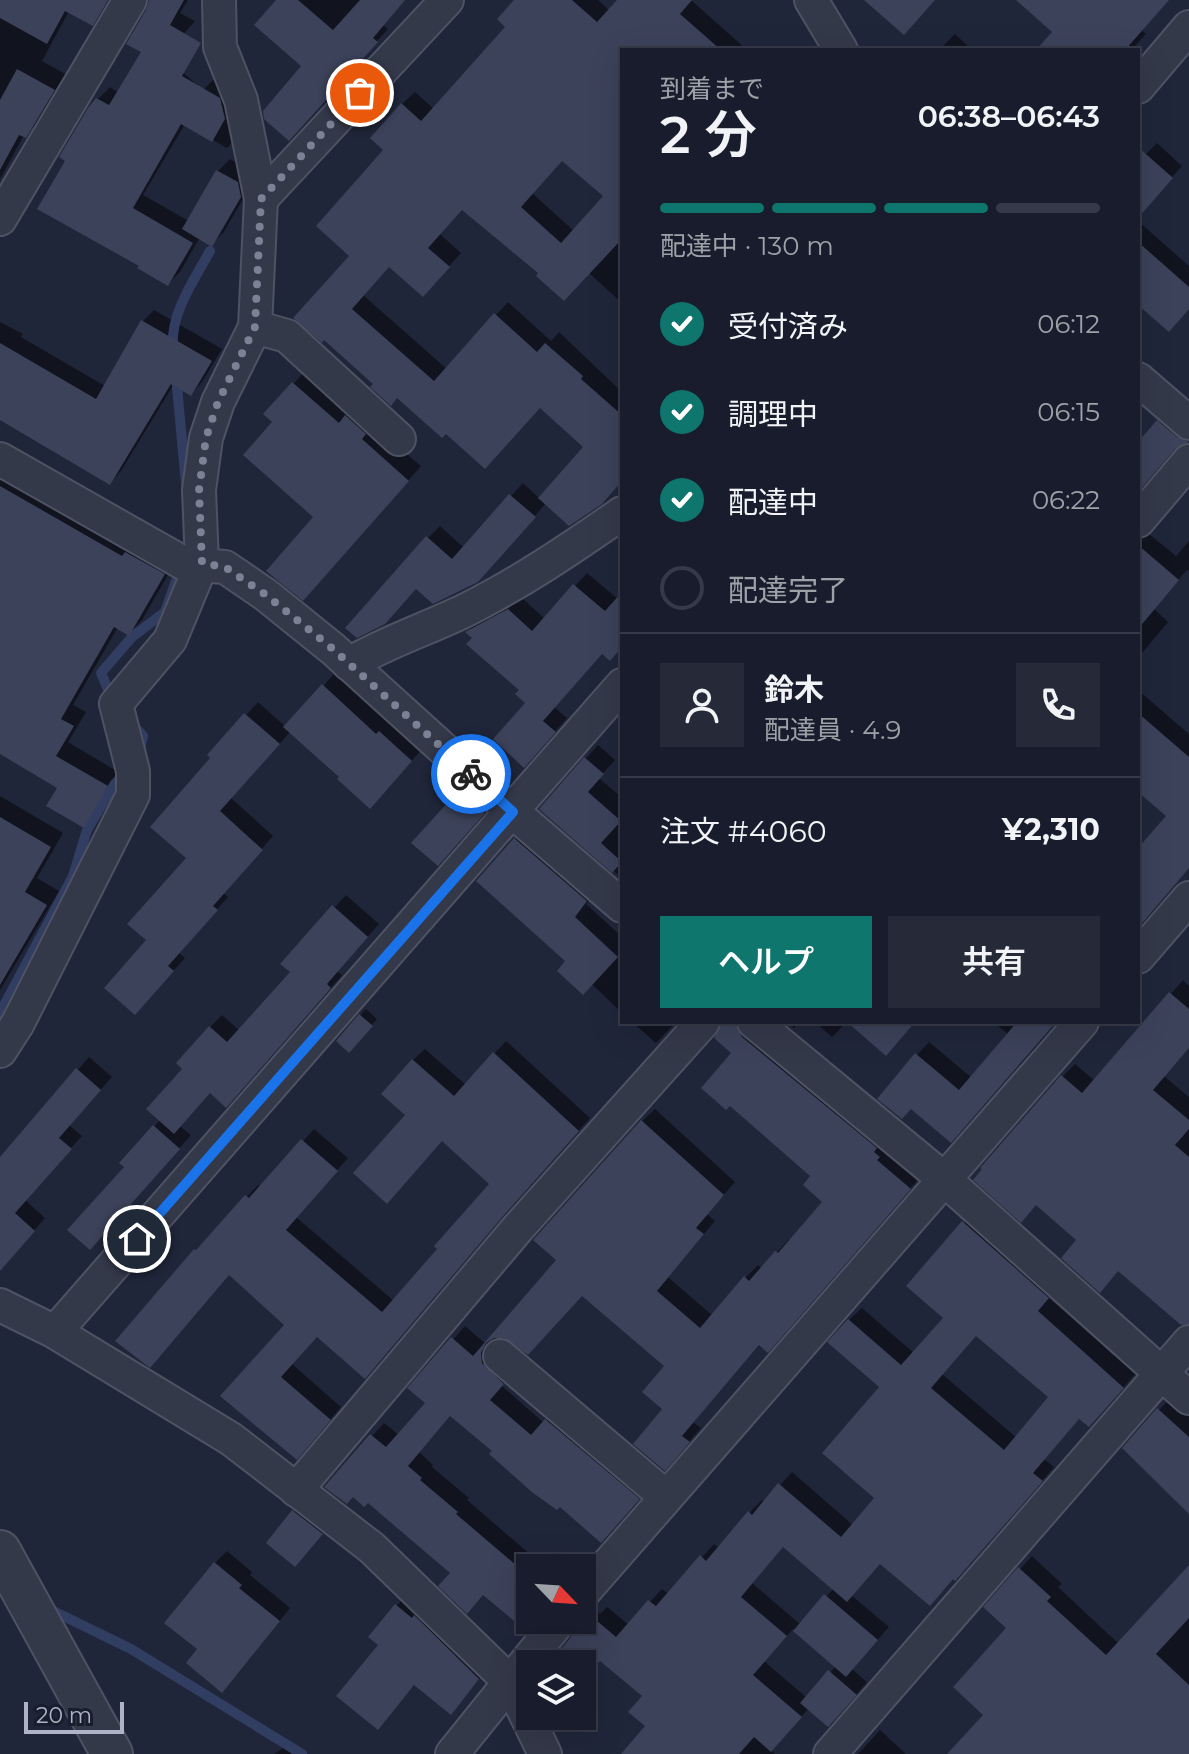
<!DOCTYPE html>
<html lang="ja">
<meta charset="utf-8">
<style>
:root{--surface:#181c2c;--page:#252938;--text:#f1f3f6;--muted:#9fa1a9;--line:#363a48;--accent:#0f766e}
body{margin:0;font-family:Montserrat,"Noto Sans JP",sans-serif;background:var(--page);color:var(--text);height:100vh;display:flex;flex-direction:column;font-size:30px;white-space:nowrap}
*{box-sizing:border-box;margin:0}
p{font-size:26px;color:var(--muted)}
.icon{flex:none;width:44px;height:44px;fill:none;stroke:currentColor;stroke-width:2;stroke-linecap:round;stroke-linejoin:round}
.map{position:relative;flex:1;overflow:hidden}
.sheet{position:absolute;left:620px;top:48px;width:520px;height:976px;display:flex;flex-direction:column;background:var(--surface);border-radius:0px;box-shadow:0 8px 32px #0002,0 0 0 2px var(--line)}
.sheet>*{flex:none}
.needle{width:52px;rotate:115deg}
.buttons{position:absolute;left:516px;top:1554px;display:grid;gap:16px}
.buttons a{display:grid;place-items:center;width:80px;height:80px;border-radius:0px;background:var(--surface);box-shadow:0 8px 32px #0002,0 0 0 2px var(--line);font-size:40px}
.scale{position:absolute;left:24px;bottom:20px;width:100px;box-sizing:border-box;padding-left:8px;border:4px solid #aeb3c6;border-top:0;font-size:22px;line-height:28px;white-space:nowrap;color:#aeb3c6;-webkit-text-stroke:6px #191e2e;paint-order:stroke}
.pin{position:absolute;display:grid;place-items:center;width:68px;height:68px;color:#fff;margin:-34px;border:4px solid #fff;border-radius:50%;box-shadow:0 2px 8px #0007}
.courier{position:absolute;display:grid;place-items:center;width:80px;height:80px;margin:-40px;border:6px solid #1a73e8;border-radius:50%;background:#fff;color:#222;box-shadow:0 2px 10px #0007}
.overview em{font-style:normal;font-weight:600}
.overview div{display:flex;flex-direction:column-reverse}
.overview{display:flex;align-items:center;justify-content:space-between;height:136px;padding:0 40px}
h1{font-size:52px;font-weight:600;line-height:60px}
.bar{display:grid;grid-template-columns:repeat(4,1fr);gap:12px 8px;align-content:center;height:96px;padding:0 40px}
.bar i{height:10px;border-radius:6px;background:var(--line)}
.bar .active{background:var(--accent)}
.bar p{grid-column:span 4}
.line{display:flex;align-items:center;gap:20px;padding:0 40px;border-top:2px solid var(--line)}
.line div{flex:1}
.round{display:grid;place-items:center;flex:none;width:84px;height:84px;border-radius:0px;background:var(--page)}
ol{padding:0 40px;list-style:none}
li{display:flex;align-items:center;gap:24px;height:88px}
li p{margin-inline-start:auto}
li .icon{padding:8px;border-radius:50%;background:var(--accent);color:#fff;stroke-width:4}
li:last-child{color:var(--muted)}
li i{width:44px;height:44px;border:4px solid var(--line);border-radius:50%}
.cta{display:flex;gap:16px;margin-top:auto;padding:16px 40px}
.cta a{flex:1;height:92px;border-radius:0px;background:var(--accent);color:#fff;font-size:32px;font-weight:600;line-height:92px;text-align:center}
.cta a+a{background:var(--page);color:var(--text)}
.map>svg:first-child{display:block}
.shadow{fill:#0007;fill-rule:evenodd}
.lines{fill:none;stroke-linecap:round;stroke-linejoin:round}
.stream{stroke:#323d62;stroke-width:10}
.building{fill:#3c425a;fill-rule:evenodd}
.minor-casing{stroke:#4e5364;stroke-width:36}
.tertiary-casing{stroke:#4e5364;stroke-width:44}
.minor{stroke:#34394a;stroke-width:32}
.tertiary{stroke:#34394a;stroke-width:40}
.done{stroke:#7c8295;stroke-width:8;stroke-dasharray:0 14.4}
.route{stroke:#1a73e8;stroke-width:10}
</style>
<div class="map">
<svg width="1189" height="1754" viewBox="0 0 1189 1754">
<rect width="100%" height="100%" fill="#20263a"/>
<g class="shadow">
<polygon points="9,0 75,0 42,61 67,75 39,122 24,135 0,179 0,17"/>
<polygon points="150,0 188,0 180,13 195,21 164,56 203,90 216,77 239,136 227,148 185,124 143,195 189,221 218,171 230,159 250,170 252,183 224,232 212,244 200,237 180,272 168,284 142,265 68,160 98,99 110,87 119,93 146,52"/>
<polygon points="281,0 404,0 383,25 388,29 301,126 304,65"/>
<path d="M516,0H598L610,11L620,0H691L747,50H622V303L589,273H541L462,208L440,234L461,253L435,282L389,265L363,295L447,369L508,302L551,341L559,332L622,392V480L546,503L490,568L434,602L428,538L440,526L464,548L523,483L540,499L586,447L540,406L446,431L376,383L325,337L402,104L415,92L434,109L508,26ZM563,159L606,196L574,231L532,193Z"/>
<polygon points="1019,0 1167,0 1141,30 1146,34 1131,50 1039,50 1055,32"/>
<polygon points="955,34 972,50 939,50"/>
<polygon points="1157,143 1182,166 1138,216 1138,162"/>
<polygon points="1138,221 1189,266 1189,308 1138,302"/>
<polygon points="154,310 222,349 202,382 191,394 174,384 121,471 110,483 0,403 0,322 23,334 21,337 105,386 143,321"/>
<polygon points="307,369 421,466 317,584 316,517 275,422 266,414"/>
<polygon points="1170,410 1189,427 1189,440 1176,446 1138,491 1138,445"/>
<polygon points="13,468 176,561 142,620 129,633 118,627 73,705 86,712 68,742 120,773 97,812 84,825 60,787 1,753 0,755 0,481"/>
<polygon points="1138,525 1176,556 1189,541 1189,571 1187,570 1153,608 1168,622 1138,658"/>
<polygon points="587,573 618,599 622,594 622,646 603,652 554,707 567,718 537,752 528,703 521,690 467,632 480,619 522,598 545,619"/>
<polygon points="335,673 390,723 392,721 423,748 382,794 342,776 291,731 231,798 273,836 223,893 228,897 179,953 185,958 146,1001 149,940 188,858 213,757 210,755 258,702 286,727"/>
<polygon points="1138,690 1189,734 1189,867 1138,926 1138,851 1168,815 1138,789"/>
<polygon points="598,745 615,760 599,778 622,798 622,878 541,809"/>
<polygon points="472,779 495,800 450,852 414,843"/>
<polygon points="0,796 63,833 37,878 59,891 0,990"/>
<polygon points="528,826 599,888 586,904 622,937 622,1013 568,961 515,839"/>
<polygon points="346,895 379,924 337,971 342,975 238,1093 211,1091 180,1126 191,1135 101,1235 126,1166 122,1162 161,1119 185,1069 210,1027 222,1015 240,1031 292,972 283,964"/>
<polygon points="1183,980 1189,986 1189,1047 1164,1076 1189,1097 1189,1310 1079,1239 1062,1077 1075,1064 1095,1081"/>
<polygon points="366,1009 377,1019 355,1045 338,1040"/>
<polygon points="632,1022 676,1022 656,1043"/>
<polygon points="723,1022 753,1022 922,1175 780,1337 760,1344 693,1422 701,1428 677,1455 665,1409 667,1366 582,1294 505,1336 495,1336 494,1350 515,1370 502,1386 544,1423 559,1408 651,1486 614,1528 495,1451 451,1414 419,1452 433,1465 432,1467 469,1498 467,1500 546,1568 530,1568 530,1620 535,1620 526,1629 484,1594 467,1611 452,1573 368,1500 327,1486 384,1423 399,1435 428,1402 410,1388 465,1326 486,1344 559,1259 642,1121 655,1109 735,1182 707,1214 715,1221 668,1277 713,1316 745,1278 758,1265 762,1269 789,1239 791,1241 825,1202 813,1176 734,1053"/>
<polygon points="787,1022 799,1022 794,1028"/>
<polygon points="815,1022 847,1022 832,1037"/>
<polygon points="993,1022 1055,1022 963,1128 917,1055 929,1042 972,1078 1009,1035"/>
<polygon points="506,1041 590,1118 515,1201 377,1365 318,1335 292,1364 341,1407 308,1445 223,1396 287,1325 230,1273 196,1250 258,1185 261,1187 314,1129 348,1158 296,1217 394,1301 492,1184 443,1139 408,1115 413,1060 425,1049 466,1085"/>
<polygon points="89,1057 112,1077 69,1125 82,1136 24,1199 45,1218 0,1269 0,1160"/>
<path d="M976,1210L1060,1285L1049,1298L1135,1374L1102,1412L1080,1417L1044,1459L1054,1467L968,1566L881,1562L851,1595L889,1627L852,1669L867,1682L840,1713L809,1708L772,1751L775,1754H624L648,1726L644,1696L601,1659L582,1672V1664H572L580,1620L592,1607L600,1614L607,1607L629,1625L662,1589L669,1594L714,1544L719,1548L749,1513L762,1500L764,1503L792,1472L853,1525L877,1498L882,1387L849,1320L862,1308L914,1353L945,1318L909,1286ZM977,1334L1051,1397L1017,1438L942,1374ZM784,1545L834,1588L801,1625L752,1583ZM793,1629L836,1666L807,1698L764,1661Z"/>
<polygon points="1171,1397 1189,1413 1189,1510 1124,1448"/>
<polygon points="306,1500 333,1521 307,1553 294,1512"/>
<polygon points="227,1551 252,1572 250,1575 290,1608 234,1678 200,1649 215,1563"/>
<polygon points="1032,1556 1062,1584 1058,1587 1119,1644 1189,1568 1189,1754 949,1754 986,1715 1009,1628 986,1607"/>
<polygon points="408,1594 490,1666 462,1700 415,1684 378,1727 380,1645 396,1606"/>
<polygon points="880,1730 906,1754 858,1754"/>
<polygon points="286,1746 292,1754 274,1754"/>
</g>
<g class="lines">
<g class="stream">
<path d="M173,348C170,314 194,280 210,251"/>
<polyline points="176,376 186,484"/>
<polyline points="113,701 101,673 132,637 165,612 181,567"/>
<polyline points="131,723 143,736 139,753"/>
<polyline points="0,1013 73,876 87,830 114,785 125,773"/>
<polyline points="45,1607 131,1649 302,1754"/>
</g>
</g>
<g class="building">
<polygon points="0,0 108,0 93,26 65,11 47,44 0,18"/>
<polygon points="149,0 184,0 170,25 201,43 182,76 220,98 225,119 212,142 181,124 133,208 193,243 168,286 137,268 139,266 37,209 65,161 59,157 88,108 96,98 109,105 141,52 126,44 146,10"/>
<polygon points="276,0 298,0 333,30 360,0 405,0 373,38 378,42 289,141 264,119 263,111 301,66 254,25"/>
<path d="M514,0H572L597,22L617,0H692L680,14L721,50H622V239L564,301L536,276L538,273L462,210L428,248L450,267L423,297L389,267L352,309L434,381L494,313L537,352L545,343L583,376L581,379L622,415V481L602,504L569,526L538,498L583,447L540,408L485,469L446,434L442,438L397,398L391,406L370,387L373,384L324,340L322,343L293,318L349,256L316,226L383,150L370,138L401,103L421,121L505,27L497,19ZM562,161L603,196L561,243L521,207Z"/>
<polygon points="864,0 935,0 904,35"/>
<polygon points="1016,0 1169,0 1125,50 1036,50 1052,32"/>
<polygon points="17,69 55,90 26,138 19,135 0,170 0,100"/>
<polygon points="1138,147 1173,178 1138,218"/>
<polygon points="216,170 238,182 241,197 212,247 182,229"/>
<polygon points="1138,242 1189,287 1189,309 1169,332 1138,305"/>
<polygon points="141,320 212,361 191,396 171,384 110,485 0,420 0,343 96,399"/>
<polygon points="292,382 339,423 345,415 366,434 362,439 409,481 303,601 266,571 313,517 243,455 272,422 263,414"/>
<polygon points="1157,420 1177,437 1189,442 1175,449 1138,492 1138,442"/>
<polygon points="0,486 122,556 125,552 165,574 129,636 114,627 61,719 74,726 56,756 108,786 84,828 46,806 57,788 0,754"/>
<polygon points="509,494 536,517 478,582 433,604 416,589 385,624 357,638 345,628 426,536 452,559"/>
<polygon points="1138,545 1179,580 1138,629"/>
<polygon points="573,584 605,611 622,592 622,647 610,661 602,654 543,721 556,732 524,768 493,739 525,703 515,694 519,690 466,644 472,638 465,632 508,609 532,631"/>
<polygon points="322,684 376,734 379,731 412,761 370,809 337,779 339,777 283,727"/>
<polygon points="244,713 280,744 220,811 263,850 213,906 218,910 168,966 174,971 135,1015 104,988 146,940 127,924 186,858 150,827 210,758 207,755"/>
<polygon points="1138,713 1189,757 1189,868 1138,928 1138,848 1166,816 1138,792"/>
<polygon points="584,757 604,774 588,792 621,821 601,843 622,862 612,873 539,809"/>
<polygon points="459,790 485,813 438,866 411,843"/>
<polygon points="0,817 51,847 25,892 47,905 0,985"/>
<polygon points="514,838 587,901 575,917 618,957 583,995 557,971 565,961 476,881"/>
<polygon points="332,905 368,937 327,984 331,988 226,1108 210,1093 174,1134 146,1109 182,1069 176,1063 209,1026 227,1042 290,972 280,964"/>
<polygon points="1169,992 1189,1009 1189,1048 1153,1090 1189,1120 1189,1129 1175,1145 1189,1157 1189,1324 1181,1325 1118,1271 1100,1293 1061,1258 1076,1240 1036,1205 1021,1223 973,1180 982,1169 980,1168 1061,1075 1082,1093"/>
<polygon points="359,1014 373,1026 349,1053 336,1041"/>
<polygon points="721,1022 735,1022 742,1037 877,1148 874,1152 880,1157 877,1160 911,1189 768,1353 759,1345 682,1436 690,1442 665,1471 633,1444 662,1409 642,1392 664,1366 582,1296 528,1355 504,1338 494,1338 486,1343 481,1353 482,1363 504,1384 490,1400 531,1435 545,1419 640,1499 601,1543 560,1507 557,1510 533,1493 489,1454 492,1451 450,1416 408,1466 422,1478 420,1480 458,1512 456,1514 530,1577 530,1620 536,1620 526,1631 483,1595 467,1614 438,1586 450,1573 368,1503 364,1507 353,1497 347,1504 324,1487 370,1434 386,1447 425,1403 407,1388 451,1337 473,1356 556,1260 533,1240 641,1120 724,1195 696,1228 704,1234 657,1291 700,1328 744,1276 749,1281 775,1251 778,1253 822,1202 803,1185 810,1176 730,1106 726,1110 701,1088 731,1053 714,1038"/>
<polygon points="847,1022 915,1022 886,1056"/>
<polygon points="1017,1022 1056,1022 951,1143 911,1109 902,1119 877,1099 915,1053 959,1090"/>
<polygon points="493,1052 579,1131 504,1215 365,1379 317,1337 281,1377 331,1420 297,1460 220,1396 284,1325 229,1275 150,1368 115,1341 194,1249 196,1250 245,1195 249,1198 301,1139 338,1171 286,1230 382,1312 437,1249 434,1246 489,1184 442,1141 387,1204 353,1173 405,1115 381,1094 412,1059 454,1096"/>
<polygon points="76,1068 101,1090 59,1138 72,1149 15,1213 35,1231 0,1271 0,1157"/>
<polygon points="153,1125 180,1149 90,1250 67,1230 124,1167 119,1163"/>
<path d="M962,1221L1049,1298L1038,1311L1124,1388L1089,1427L1079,1419L1033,1473L1043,1481L955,1581L953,1579L930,1606L880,1564L847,1602L783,1547L741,1597L787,1636L753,1675L802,1717L771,1752L754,1737L739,1754H621L645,1726L628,1712L642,1696L600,1661L585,1678L582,1675V1664H569L557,1654L575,1632L579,1620H596L616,1637L648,1600L656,1606L700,1555L706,1561L748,1511L752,1515L778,1483L841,1537L874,1498L822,1453L879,1387L827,1342L848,1319L901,1365L943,1318L906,1286ZM976,1336L1048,1397L1004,1450L931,1388Z"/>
<polygon points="1157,1408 1189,1437 1189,1514 1122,1448"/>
<polygon points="292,1510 323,1534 295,1567 266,1543"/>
<polygon points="214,1562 242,1585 239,1588 280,1621 222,1693 186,1663 197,1649 164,1623"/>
<polygon points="1189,1565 1189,1618 1156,1654 1189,1685 1189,1754 947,1754 983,1715 953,1687 1006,1628 983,1607 1018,1567 1051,1597 1047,1601 1106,1655"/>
<polygon points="824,1594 878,1640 846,1677 793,1631"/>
<polygon points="395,1604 412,1618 414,1615 479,1679 451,1715 414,1685 378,1730 336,1696 378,1645 368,1637"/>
<polygon points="828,1670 857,1695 828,1727 800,1703"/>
</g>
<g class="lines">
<defs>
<g id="minor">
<polyline points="811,0 841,50"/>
<polyline points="1138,87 1189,27"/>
<polyline points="261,199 447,0"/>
<polyline points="0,219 130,0"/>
<polyline points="255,327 287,336 399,439"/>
<polyline points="1138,379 1189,423"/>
<polyline points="0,459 185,564 225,567 266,595 333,649 513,812 622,906"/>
<polyline points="1138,521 1189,461"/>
<path d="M349,664C386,642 427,629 466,610C520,583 572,548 622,513"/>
<polyline points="1138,957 1189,898"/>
<polyline points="754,1022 944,1179 1189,1398"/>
<polyline points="0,1051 18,1023 133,795 133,771 116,704 170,640 202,563 199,490 206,438 218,402 255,327 261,199 241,100 220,47 219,0"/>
<polyline points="0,1305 55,1332 231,1439 372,1548 510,1682 545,1754"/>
<polyline points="55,1332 622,685"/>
<polyline points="500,1356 665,1496"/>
<polyline points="296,1490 518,1228 703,1022"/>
<polyline points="582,1594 1082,1022"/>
<polyline points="452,1754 560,1620"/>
<polyline points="830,1754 1189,1342"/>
</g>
<polyline id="tertiary" points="0,1551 112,1754"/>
</defs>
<use href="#minor" class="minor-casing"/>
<use href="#tertiary" class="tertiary-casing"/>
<use href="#minor" class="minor"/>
<use href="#tertiary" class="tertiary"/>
</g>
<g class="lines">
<polyline class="done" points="360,93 261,199 255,327 218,402 206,438 199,490 202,563 225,567 266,595 333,649 471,774"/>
<polyline class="route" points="137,1239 513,812 471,774"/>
</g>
</svg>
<div class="buttons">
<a><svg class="needle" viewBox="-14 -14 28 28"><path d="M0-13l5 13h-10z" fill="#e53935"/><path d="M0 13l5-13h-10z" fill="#9fa1a9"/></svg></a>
<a><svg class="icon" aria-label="layers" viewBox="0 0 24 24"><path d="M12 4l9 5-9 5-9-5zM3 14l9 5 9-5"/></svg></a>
</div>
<div class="scale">20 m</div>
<div class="pin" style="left:360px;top:93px;background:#ea580c"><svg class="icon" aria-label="bag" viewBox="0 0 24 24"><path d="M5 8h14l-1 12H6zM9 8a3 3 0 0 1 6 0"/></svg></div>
<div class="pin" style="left:137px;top:1239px;background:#1f2937"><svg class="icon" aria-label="home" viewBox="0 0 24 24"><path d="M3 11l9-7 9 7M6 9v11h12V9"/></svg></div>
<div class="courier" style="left:471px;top:774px"><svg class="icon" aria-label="bike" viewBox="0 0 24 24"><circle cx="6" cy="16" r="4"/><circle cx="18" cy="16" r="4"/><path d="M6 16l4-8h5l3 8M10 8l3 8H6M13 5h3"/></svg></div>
<section class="sheet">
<div class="overview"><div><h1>2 分</h1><p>到着まで</p></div><em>06:38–06:43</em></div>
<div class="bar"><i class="active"></i><i class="active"></i><i class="active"></i><i></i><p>配達中 · 130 m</p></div>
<ol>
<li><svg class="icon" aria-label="check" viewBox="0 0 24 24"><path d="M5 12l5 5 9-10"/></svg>受付済み<p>06:12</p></li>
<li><svg class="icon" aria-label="check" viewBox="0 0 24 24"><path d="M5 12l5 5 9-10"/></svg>調理中<p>06:15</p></li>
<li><svg class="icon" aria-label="check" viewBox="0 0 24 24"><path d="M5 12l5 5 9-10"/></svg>配達中<p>06:22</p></li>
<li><i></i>配達完了</li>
</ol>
<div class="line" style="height:144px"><a class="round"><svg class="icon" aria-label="person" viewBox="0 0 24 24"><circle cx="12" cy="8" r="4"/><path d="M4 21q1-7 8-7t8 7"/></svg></a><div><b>鈴木</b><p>配達員 · 4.9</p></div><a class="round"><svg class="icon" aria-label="phone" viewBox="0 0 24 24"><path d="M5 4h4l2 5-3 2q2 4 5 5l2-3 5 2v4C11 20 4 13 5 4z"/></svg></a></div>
<div class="line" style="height:104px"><div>注文 #4060</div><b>¥2,310</b></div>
<div class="cta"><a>ヘルプ</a><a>共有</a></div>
</section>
</div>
